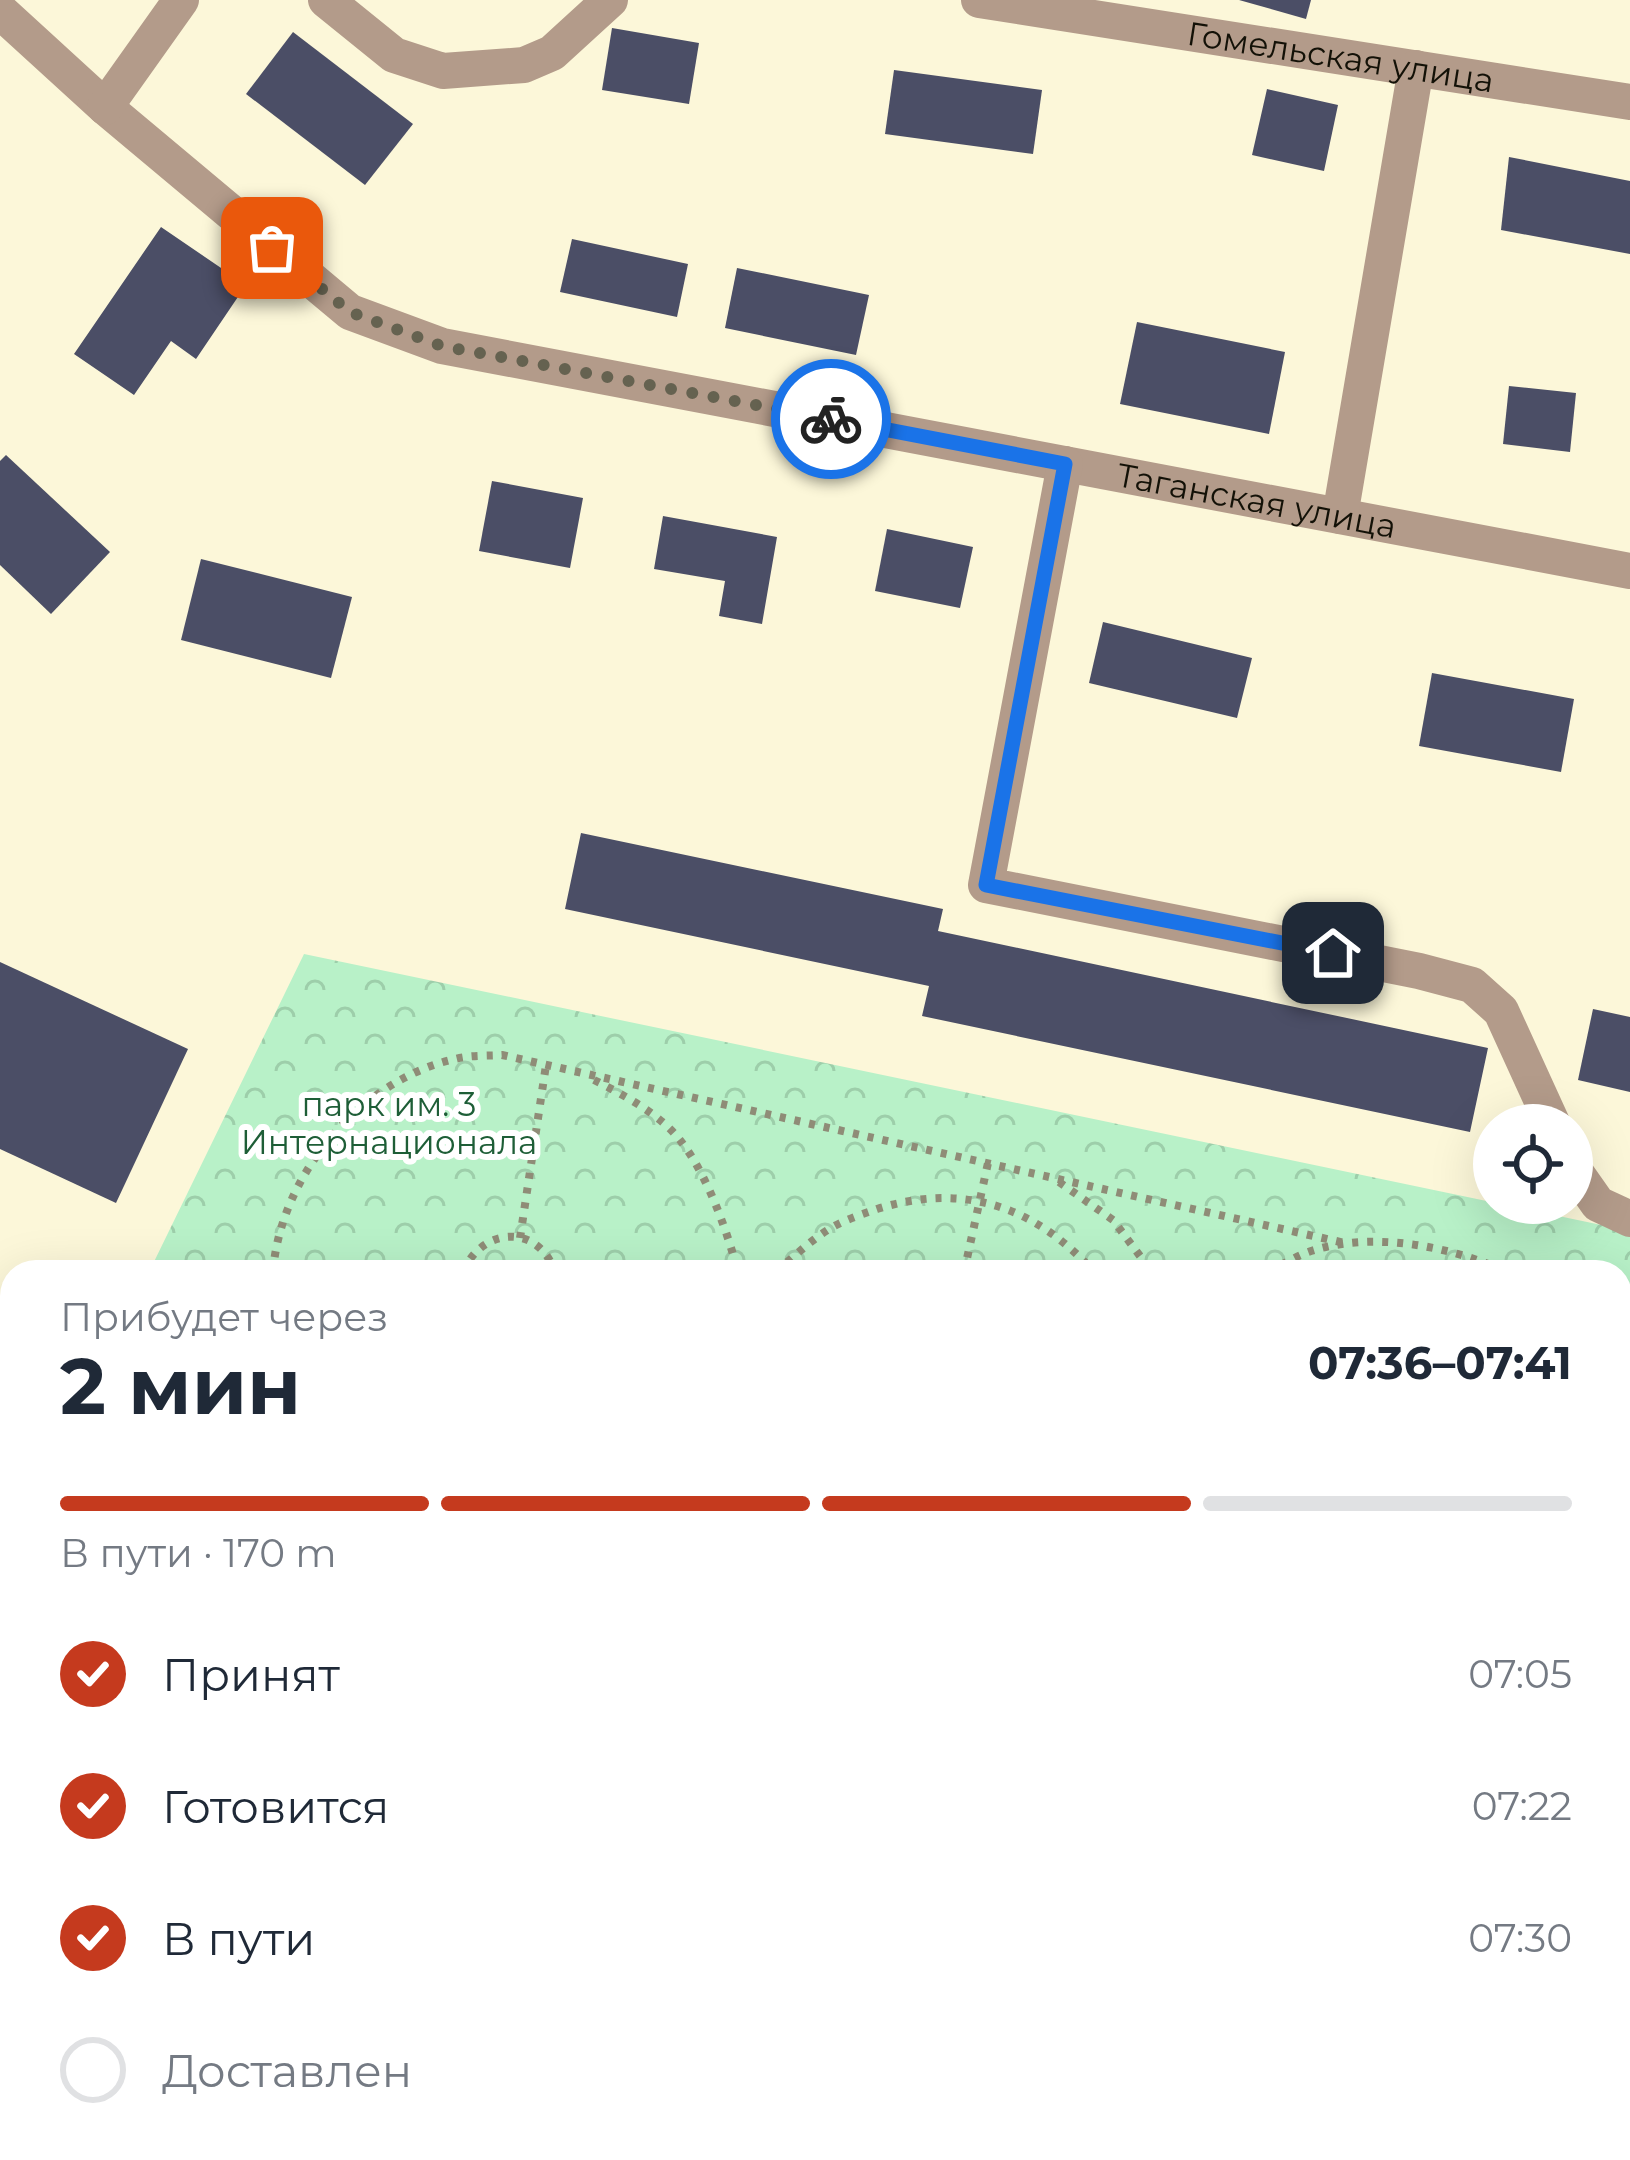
<!DOCTYPE html>
<html lang="ru">
<meta charset="utf-8">
<style>
:root{--surface:#fff;--page:#f6f6f7;--text:#1f2937;--muted:#747a83;--line:#e0e1e3;--accent:#c53a1e}
body{margin:0;font-family:Montserrat,sans-serif;background:var(--page);color:var(--text);height:100vh;display:flex;flex-direction:column;font-size:45px;white-space:nowrap}
*{box-sizing:border-box;margin:0}
p{font-size:39px;color:var(--muted)}
.icon{flex:none;width:66px;height:66px;fill:none;stroke:currentColor;stroke-width:2;stroke-linecap:round;stroke-linejoin:round}
.map{position:relative;flex:1;overflow:hidden}
.side{position:absolute;left:0px;top:1260px;width:1632px;height:900px;display:flex;flex-direction:column;background:var(--surface);border-radius:36px 36px 0 0;box-shadow:0 12px 48px #0002}
.side>*{flex:none}
.controls{position:absolute;left:1473px;top:1104px;display:grid;gap:24px}
.controls a{display:grid;place-items:center;width:120px;height:120px;border-radius:50%;background:var(--surface);box-shadow:0 12px 48px #0002;font-size:60px}
.pin{position:absolute;display:grid;place-items:center;width:102px;height:102px;color:#fff;margin:-51px;border-radius:24px;box-shadow:0 6px 18px #0006}
.courier{position:absolute;display:grid;place-items:center;width:120px;height:120px;margin:-60px;border:9px solid #1a73e8;border-radius:50%;background:#fff;color:#222;box-shadow:0 3px 15px #0007}
.head em{font-style:normal;font-weight:700}
.head div{display:flex;flex-direction:column-reverse}
.head{display:flex;align-items:center;justify-content:space-between;height:204px;padding:0 60px}
h1{font-size:78px;font-weight:700;line-height:90px}
.bar{display:grid;grid-template-columns:repeat(4,1fr);gap:18px 12px;align-content:center;height:144px;padding:0 60px}
.bar i{height:15px;border-radius:9px;background:var(--line)}
.bar .on{background:var(--accent)}
.bar p{grid-column:span 4}
ol{padding:0 60px;list-style:none}
li{display:flex;align-items:center;gap:36px;height:132px}
li p{margin-inline-start:auto}
li .icon{padding:12px;border-radius:50%;background:var(--accent);color:#fff;stroke-width:4}
li:last-child{color:var(--muted)}
li i{width:66px;height:66px;border:6px solid var(--line);border-radius:50%}
.map>svg:first-child{display:block}
.forest{fill:url(#forest-crowns)}
.building{fill:#4b4e66}
.lines{fill:none;stroke-linecap:round;stroke-linejoin:round}
.path{stroke:#8f8c77;stroke-width:8;stroke-dasharray:6 9;stroke-linecap:butt}
.street{stroke:#b39b8a;stroke-width:36}
.primary{stroke:#795031;stroke-width:36}
.done{stroke:#656250;stroke-width:12;stroke-dasharray:0 21.6}
.route{stroke:#1a73e8;stroke-width:15}
.labels{text-anchor:middle;dominant-baseline:central;stroke-width:12;stroke-linejoin:round;paint-order:stroke}
.street-label{font-size:33px;fill:#131107;stroke:#fff}
.park-label{font-size:33px;fill:#1e5e37;stroke:#fff}
</style>
<div class="map">
<svg width="1630" height="2160" viewBox="0 0 1630 2160">
<defs>
<pattern id="forest-crowns" width="20" height="18" patternUnits="userSpaceOnUse" patternTransform="scale(3)"><rect width="20" height="18" fill="#b8f1c8"/><path d="M2 6a3 3 0 1 1 6 0M12 15a3 3 0 1 1 6 0" fill="none" stroke="#9dceaa"/></pattern>
</defs>
<rect width="100%" height="100%" fill="#fcf7d9"/>
<polygon class="forest" points="304,954 1630,1231 1630,1651 1620,1657 1620,1272 149,1272"/>
<g class="building">
<polygon points="1239,0 1311,0 1306,19"/>
<polygon points="612,28 699,43 689,104 602,90"/>
<polygon points="293,32 413,124 365,185 246,94"/>
<polygon points="894,70 1042,90 1033,154 885,134"/>
<polygon points="1267,89 1338,105 1324,171 1252,155"/>
<polygon points="1509,157 1630,181 1630,254 1501,230"/>
<polygon points="161,227 246,285 196,359 171,341 134,395 74,354"/>
<polygon points="572,239 688,264 677,317 560,292"/>
<polygon points="737,268 869,295 856,355 725,328"/>
<polygon points="1137,322 1285,352 1269,434 1120,404"/>
<polygon points="1509,386 1576,393 1570,452 1503,444"/>
<polygon points="6,455 110,552 51,614 0,565 0,461"/>
<polygon points="492,481 583,498 570,568 479,551"/>
<polygon points="663,516 777,537 762,624 719,616 725,581 654,569"/>
<polygon points="887,529 973,547 960,608 875,591"/>
<polygon points="201,559 352,597 331,678 181,640"/>
<polygon points="1103,622 1252,658 1237,718 1089,683"/>
<polygon points="1432,673 1574,699 1561,772 1419,746"/>
<polygon points="581,833 943,909 938,931 1488,1048 1470,1132 922,1016 929,986 565,909"/>
<polygon points="0,962 188,1049 116,1203 0,1149"/>
<polygon points="1593,1009 1630,1017 1630,1092 1578,1080"/>
<polygon points="12,1739 12,1805 0,1801 0,1768"/>
<polygon points="0,1887 12,1891 12,1954 1,1986"/>
<polygon points="408,2148 462,2148 496,2156 495,2160 406,2160"/>
</g>
<g class="lines">
<g class="path">
<path d="M594,1080C620,1093 646,1107 667,1126C702,1158 726,1227 738,1272"/>
<polyline points="1059,1182 1113,1220 1152,1272"/>
<polyline points="520,1238 546,1065"/>
<path d="M273,1272C280,1176 360,1080 455,1059C470,1055 487,1056 502,1055L1345,1243"/>
<path d="M463,1272C482,1227 538,1223 555,1272"/>
<path d="M776,1272C792,1258 808,1243 826,1231C841,1221 860,1215 877,1209C963,1182 1035,1206 1094,1272"/>
<polyline points="964,1272 988,1163"/>
<path d="M1268,1272C1282,1265 1296,1256 1311,1251C1374,1231 1449,1246 1508,1272"/>
<polyline points="1620,1379 1630,1405"/>
<polyline points="1620,1436 1630,1434"/>
<polyline points="1620,1565 1630,1540"/>
</g>
<g class="street">
<polyline points="326,0 394,55 443,71 524,65 552,53 610,0"/>
<path id="s1" d="M979,0L1630,102"/>
<path id="s2" d="M0,11L105,107L350,312L442,346L1630,571"/>
<polyline points="105,107 181,0"/>
<polyline points="1065,464 986,885 1419,971 1472,985 1501,1011 1553,1125"/>
<polyline points="1340,516 1416,68"/>
<polyline points="1572,1167 1598,1204 1630,1219"/>
<polyline points="0,1849 12,1855"/>
<polyline points="535,2160 536,2148"/>
</g>
<g class="primary">
<polyline points="1620,1695 1630,1688"/>
<polyline points="906,2160 924,2148"/>
</g>
</g>
<g class="lines">
<polyline class="done" points="272,248 350,312 442,346 831,419"/>
<polyline class="route" points="831,419 1065,464 986,885 1333,953"/>
</g>
<g class="labels">
<g class="street-label">
<text stroke="none"><textPath href="#s1" startOffset="366">Гомельская улица</textPath></text>
<text stroke="none"><textPath href="#s2" startOffset="1389">Таганская улица</textPath></text>
</g>
<g class="park-label">
<text x="389" y="1104">парк им. 3<tspan x="389" dy="38">Интернационала</tspan></text>
</g>
</g>
</svg>
<div class="controls">
<a><svg class="icon" aria-label="locate" viewBox="0 0 24 24"><circle cx="12" cy="12" r="6"/><path d="M12 2v4M12 18v4M2 12h4M18 12h4"/></svg></a>
</div>
<div class="pin" style="left:272px;top:248px;background:#ea580c"><svg class="icon" aria-label="bag" viewBox="0 0 24 24"><path d="M5 8h14l-1 12H6zM9 8a3 3 0 0 1 6 0"/></svg></div>
<div class="pin" style="left:1333px;top:953px;background:#1f2937"><svg class="icon" aria-label="home" viewBox="0 0 24 24"><path d="M3 11l9-7 9 7M6 9v11h12V9"/></svg></div>
<div class="courier" style="left:831px;top:419px"><svg class="icon" aria-label="bike" viewBox="0 0 24 24"><circle cx="6" cy="16" r="4"/><circle cx="18" cy="16" r="4"/><path d="M6 16l4-8h5l3 8M10 8l3 8H6M13 5h3"/></svg></div>
<section class="side">
<div class="head"><div><h1>2 мин</h1><p>Прибудет через</p></div><em>07:36–07:41</em></div>
<div class="bar"><i class="on"></i><i class="on"></i><i class="on"></i><i></i><p>В пути · 170 m</p></div>
<ol>
<li><svg class="icon" aria-label="check" viewBox="0 0 24 24"><path d="M5 12l5 5 9-10"/></svg>Принят<p>07:05</p></li>
<li><svg class="icon" aria-label="check" viewBox="0 0 24 24"><path d="M5 12l5 5 9-10"/></svg>Готовится<p>07:22</p></li>
<li><svg class="icon" aria-label="check" viewBox="0 0 24 24"><path d="M5 12l5 5 9-10"/></svg>В пути<p>07:30</p></li>
<li><i></i>Доставлен</li>
</ol>
</section>
</div>
